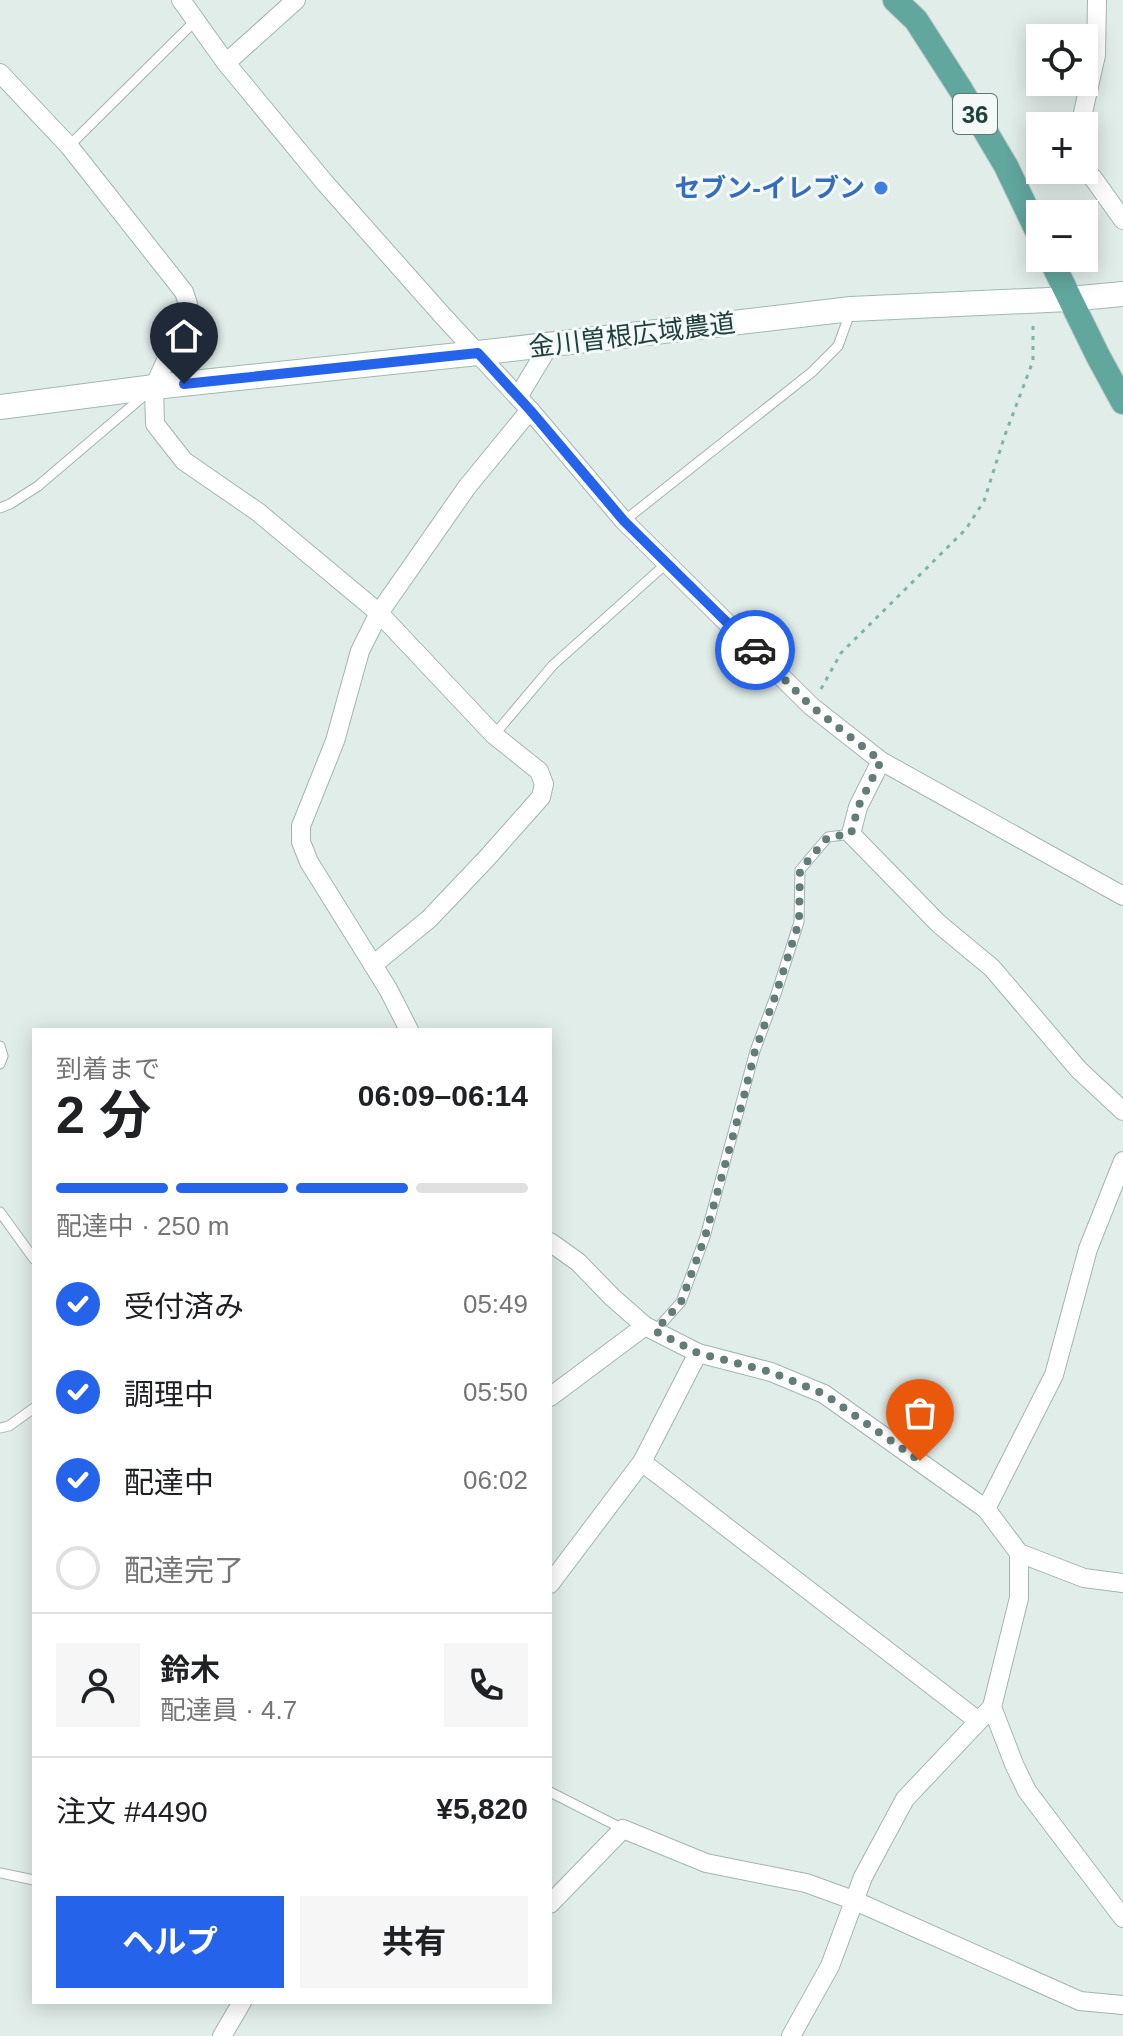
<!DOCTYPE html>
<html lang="ja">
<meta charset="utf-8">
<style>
:root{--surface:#fff;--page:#f6f6f6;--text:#202124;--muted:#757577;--line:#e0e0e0;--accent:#2563eb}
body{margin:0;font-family:Helvetica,"Noto Sans JP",sans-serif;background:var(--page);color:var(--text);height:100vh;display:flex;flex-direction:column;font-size:30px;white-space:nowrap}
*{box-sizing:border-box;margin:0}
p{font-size:26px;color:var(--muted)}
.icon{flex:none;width:44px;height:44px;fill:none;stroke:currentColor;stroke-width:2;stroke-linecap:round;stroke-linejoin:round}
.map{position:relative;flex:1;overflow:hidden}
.drawer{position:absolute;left:32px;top:1028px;width:520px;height:976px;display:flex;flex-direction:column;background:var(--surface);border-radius:0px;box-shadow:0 4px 20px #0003}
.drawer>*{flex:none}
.controls{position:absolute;left:1026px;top:24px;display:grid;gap:16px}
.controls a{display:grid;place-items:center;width:72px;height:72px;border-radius:0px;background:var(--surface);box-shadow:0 4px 20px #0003;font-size:40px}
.pin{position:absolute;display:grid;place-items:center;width:68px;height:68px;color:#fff;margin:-82px -34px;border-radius:50% 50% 50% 0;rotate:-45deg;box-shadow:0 0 8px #0007}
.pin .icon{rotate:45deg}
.courier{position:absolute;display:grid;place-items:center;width:80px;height:80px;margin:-40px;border:6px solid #2563eb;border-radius:50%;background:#fff;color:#222;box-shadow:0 2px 10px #0007}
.overview em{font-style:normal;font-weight:700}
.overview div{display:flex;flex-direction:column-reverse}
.overview{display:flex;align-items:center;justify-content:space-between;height:136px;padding:0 24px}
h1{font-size:52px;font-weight:700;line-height:60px}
.bar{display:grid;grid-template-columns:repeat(4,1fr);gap:12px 8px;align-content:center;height:96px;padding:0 24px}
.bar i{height:10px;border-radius:6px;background:var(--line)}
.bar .active{background:var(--accent)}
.bar p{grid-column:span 4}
.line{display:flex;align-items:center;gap:20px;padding:0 24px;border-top:2px solid var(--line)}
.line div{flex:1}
.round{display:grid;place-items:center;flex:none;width:84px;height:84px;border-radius:0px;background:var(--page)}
ol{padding:0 24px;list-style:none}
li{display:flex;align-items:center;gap:24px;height:88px}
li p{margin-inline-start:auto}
li .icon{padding:8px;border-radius:50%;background:var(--accent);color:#fff;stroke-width:4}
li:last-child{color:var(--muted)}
li i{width:44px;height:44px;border:4px solid var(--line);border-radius:50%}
.action{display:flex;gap:16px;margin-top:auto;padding:16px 24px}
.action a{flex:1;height:92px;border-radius:0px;background:var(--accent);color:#fff;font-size:32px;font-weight:700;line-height:92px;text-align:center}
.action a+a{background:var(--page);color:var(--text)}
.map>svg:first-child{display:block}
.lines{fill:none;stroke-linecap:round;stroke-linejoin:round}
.lane-casing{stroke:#a3b5b1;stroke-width:11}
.street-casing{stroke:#a3b5b1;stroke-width:20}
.secondary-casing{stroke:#9ebab3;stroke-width:26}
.primary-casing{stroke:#c0c9c8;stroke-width:26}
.path{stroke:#7eb3a9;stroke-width:3;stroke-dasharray:4 6;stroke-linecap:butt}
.lane{stroke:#fff;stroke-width:9}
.street{stroke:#fff;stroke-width:18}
.secondary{stroke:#fff;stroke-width:24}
.primary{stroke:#61a79d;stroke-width:24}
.done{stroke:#637c78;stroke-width:8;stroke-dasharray:0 14.4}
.route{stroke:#2563eb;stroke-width:10}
.shop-dot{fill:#3f7fe0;stroke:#f2f9f6;stroke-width:3}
.labels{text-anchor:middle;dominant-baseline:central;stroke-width:6;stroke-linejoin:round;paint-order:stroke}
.shield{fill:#f2f9f6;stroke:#5e7773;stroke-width:2}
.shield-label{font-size:24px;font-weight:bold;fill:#1f3f3b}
.shop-label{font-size:26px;font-weight:bold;fill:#366cbe;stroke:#f2f9f6;text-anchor:end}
.street-label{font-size:26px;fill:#1f3f3b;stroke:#f2f9f6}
</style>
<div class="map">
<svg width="1123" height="2036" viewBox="0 0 1123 2036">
<rect width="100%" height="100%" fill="#e1ede9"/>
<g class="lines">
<defs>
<g id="lane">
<polyline points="69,146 196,20"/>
<polyline points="0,508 10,504 38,486 146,394"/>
<polyline points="624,521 812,372 838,346 850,313"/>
<polyline points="494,735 553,665 667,563"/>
<polyline points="0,1046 3,1056 0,1064"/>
<polyline points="0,1212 34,1259"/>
<polyline points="655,1331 681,1302 705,1237 755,1051 776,994 799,922 800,870 828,837 851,834"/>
<polyline points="0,1428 9,1426 34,1408"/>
<polyline points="550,1792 623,1829"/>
<polyline points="0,1873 34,1880"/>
</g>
<g id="street">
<polyline points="181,0 226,63 325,183 443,316 530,410 624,521 811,706 881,761 1123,896"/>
<polyline points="226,63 296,0"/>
<polyline points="0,73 69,146 184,292 188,304 186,316 154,387 155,424 184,461 258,512 379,613 494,735 539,771 544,784 541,797 487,858 429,919 373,965"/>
<polyline points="1080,126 1096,55 1097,0"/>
<polyline points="1083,170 1093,178 1123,220"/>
<polyline points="518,397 550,344"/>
<polyline points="881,761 858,807 851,834 939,924 992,968 1079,1070 1123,1111"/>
<polyline points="409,1030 388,989 309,862 301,842 301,826 335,741 360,651 379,613 467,487 530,410"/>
<polyline points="550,1242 578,1262 612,1297 645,1326 698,1353 771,1372 824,1394 986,1509 1019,1553 1084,1578 1123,1583"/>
<polyline points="550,1397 645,1326"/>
<polyline points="642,1462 977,1720"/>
<polyline points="986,1509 1054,1375 1088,1249 1123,1161"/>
<polyline points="550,1584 642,1462 698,1353"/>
<polyline points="992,1707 1014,1764 1027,1791 1123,1918"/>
<polyline points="550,1904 623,1829 706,1863 806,1883 853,1900 1080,2001 1123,2005"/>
<polyline points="222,2036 242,2002"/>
<polyline points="791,2036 830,1966 863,1877 905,1799 992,1707 1019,1598 1019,1553"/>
</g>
<polyline id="secondary" points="0,407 154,387 478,353 851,309 1069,299 1123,294"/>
<g id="primary">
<polyline points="895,0 916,20 961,90 1006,166 1040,237"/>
<polyline points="1050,258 1098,356 1123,402"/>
</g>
</defs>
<use href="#lane" class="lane-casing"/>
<use href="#street" class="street-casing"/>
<use href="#secondary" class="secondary-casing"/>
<use href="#primary" class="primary-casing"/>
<polyline class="path" points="821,689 841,653 966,529 984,501 1005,435 1033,361 1033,320"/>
<use href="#lane" class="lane"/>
<use href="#street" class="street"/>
<use href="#secondary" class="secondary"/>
<use href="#primary" class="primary"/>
</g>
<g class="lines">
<polyline class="done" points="755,650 811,706 881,761 858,807 851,834 828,837 800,870 799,922 776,994 755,1051 744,1096 705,1237 681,1302 655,1331 698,1353 771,1372 824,1394 920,1461"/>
<polyline class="route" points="184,384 478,353 530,410 624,521 755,650"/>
</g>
<circle class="shop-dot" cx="881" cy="188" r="8"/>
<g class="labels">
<rect class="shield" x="953" y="94" width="44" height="40" rx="6"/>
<g class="shield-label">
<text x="975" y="114">36</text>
</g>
<g class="shop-label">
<text x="865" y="188">セブン-イレブン</text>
</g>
<g class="street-label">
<text transform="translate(632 335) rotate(-7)">金川曽根広域農道</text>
</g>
</g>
</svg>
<div class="controls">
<a><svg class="icon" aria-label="locate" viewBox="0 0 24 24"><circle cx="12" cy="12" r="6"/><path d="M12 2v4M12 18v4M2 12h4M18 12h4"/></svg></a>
<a>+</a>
<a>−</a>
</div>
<div class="pin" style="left:920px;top:1461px;background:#ea580c"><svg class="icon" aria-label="bag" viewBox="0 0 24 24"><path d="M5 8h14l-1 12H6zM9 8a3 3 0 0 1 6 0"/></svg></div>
<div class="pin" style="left:184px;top:384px;background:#1f2937"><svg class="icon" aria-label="home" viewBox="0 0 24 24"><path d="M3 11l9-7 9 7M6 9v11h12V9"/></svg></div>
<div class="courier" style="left:755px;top:650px"><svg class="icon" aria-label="car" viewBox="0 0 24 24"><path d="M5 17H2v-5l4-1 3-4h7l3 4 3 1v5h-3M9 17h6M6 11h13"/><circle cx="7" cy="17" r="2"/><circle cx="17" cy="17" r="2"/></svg></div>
<section class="drawer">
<div class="overview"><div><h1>2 分</h1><p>到着まで</p></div><em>06:09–06:14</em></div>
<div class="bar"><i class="active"></i><i class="active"></i><i class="active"></i><i></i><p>配達中 · 250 m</p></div>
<ol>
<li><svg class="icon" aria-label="check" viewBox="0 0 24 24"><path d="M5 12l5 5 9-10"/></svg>受付済み<p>05:49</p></li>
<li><svg class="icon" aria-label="check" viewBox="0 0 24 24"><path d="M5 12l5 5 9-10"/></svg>調理中<p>05:50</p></li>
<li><svg class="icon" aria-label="check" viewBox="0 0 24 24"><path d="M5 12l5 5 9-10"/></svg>配達中<p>06:02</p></li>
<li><i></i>配達完了</li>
</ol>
<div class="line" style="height:144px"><a class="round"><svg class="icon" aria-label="person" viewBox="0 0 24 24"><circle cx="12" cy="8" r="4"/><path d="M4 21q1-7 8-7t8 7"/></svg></a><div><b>鈴木</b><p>配達員 · 4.7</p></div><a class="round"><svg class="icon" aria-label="phone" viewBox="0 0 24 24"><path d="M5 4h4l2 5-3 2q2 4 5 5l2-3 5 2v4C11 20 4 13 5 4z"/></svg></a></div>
<div class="line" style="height:104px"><div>注文 #4490</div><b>¥5,820</b></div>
<div class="action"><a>ヘルプ</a><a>共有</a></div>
</section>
</div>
